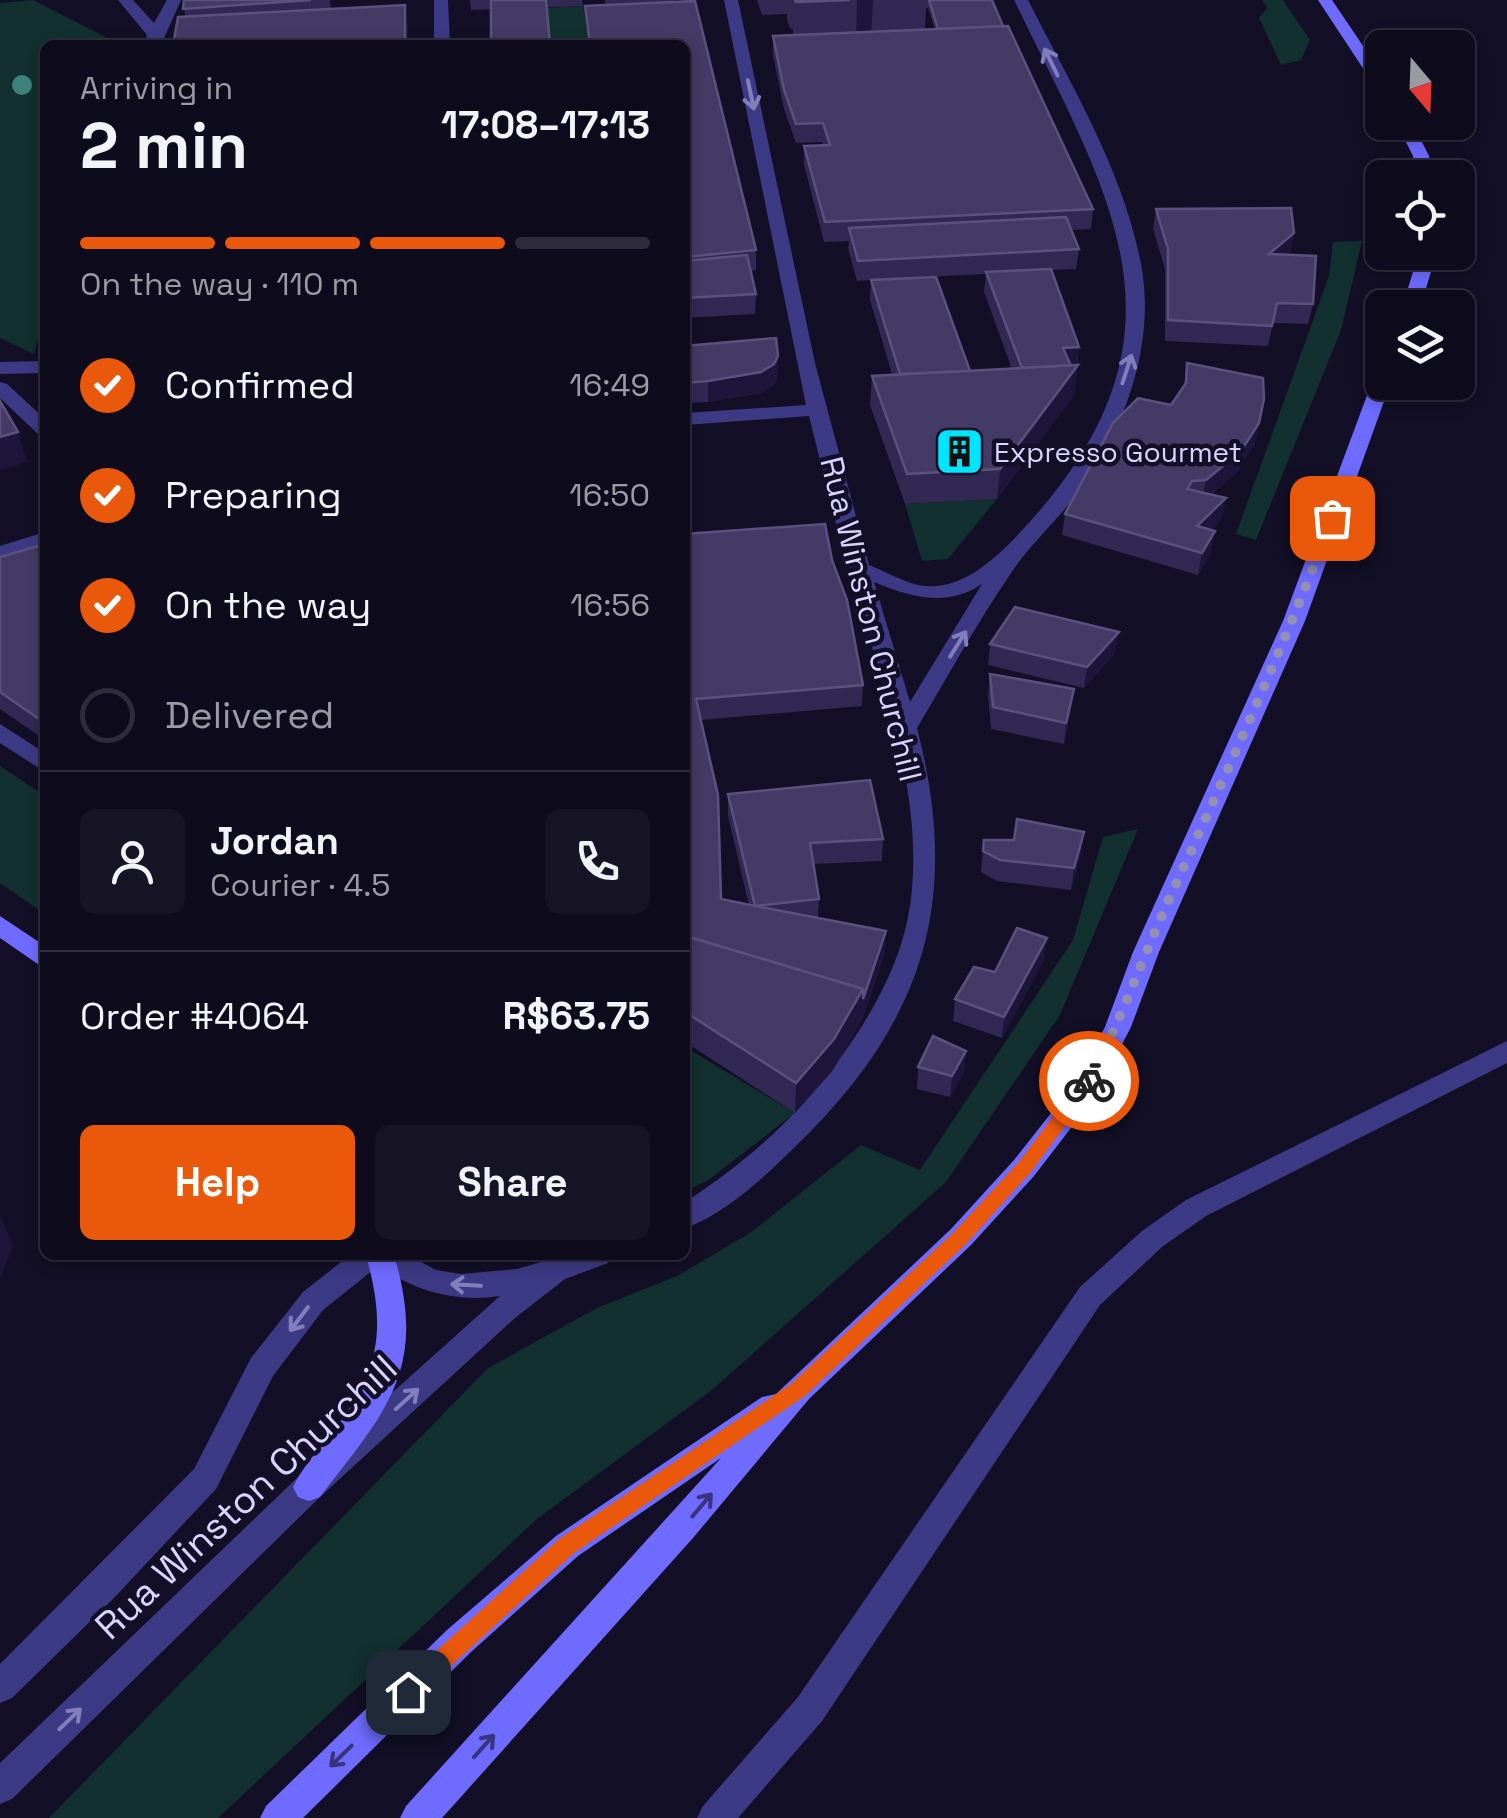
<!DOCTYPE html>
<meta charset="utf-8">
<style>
:root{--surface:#0e0b1c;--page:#171425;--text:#f1f3f6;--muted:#9b9ba3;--line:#2e2b3b;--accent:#ea580c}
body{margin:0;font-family:"Space Grotesk",sans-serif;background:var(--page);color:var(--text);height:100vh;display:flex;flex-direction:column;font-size:38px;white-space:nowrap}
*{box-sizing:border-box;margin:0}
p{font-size:32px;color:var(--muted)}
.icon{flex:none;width:55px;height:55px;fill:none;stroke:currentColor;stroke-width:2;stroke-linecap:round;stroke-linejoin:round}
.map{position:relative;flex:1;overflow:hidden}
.sheet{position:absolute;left:40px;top:40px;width:650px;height:1220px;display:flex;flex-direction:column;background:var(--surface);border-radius:15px;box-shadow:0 5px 15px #0003,0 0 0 2px var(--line)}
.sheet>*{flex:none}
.needle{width:65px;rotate:161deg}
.fabs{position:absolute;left:1365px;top:30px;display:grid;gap:20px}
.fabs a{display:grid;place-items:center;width:110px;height:110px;border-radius:15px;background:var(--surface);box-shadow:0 5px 15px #0003,0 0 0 2px var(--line);font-size:50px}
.pin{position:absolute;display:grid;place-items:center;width:85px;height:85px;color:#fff;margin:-42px;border-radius:20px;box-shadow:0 5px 15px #0006}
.courier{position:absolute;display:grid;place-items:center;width:100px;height:100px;margin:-50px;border:8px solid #ea580c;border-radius:50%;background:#fff;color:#222;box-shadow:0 2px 12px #0007}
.overview em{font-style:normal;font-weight:700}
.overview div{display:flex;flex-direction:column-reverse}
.overview{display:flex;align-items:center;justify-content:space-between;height:170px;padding:0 40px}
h1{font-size:65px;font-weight:700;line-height:75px}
.bar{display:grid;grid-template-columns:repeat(4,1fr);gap:15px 10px;align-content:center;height:120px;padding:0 40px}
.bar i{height:12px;border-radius:8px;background:var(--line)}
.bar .selected{background:var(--accent)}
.bar p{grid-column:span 4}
.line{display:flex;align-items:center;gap:25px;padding:0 40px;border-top:2px solid var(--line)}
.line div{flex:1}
.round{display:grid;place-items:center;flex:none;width:105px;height:105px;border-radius:15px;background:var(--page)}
ol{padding:0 40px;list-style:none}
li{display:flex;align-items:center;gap:30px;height:110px}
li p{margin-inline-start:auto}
li .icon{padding:10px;border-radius:50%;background:var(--accent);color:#fff;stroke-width:4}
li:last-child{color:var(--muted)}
li i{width:55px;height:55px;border:5px solid var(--line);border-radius:50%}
.cta{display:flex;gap:20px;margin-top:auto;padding:20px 40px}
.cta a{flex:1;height:115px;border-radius:15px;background:var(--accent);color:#fff;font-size:40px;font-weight:700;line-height:115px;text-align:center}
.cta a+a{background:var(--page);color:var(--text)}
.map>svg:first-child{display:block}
.green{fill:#12302f}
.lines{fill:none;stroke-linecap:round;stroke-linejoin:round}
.street{fill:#3d3a85;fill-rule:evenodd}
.secondary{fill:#6f6bff;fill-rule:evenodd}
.tree{fill:#3d827b}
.wall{fill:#312854;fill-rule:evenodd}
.shaded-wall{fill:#1d163a}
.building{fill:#433a66;stroke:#5a527e;stroke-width:2.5}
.oneway{stroke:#837fbc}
.oneway2{stroke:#38347d}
.route{fill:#ea580c}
.done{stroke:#948fb3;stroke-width:10;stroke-dasharray:0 18}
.labels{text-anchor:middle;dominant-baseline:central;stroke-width:9;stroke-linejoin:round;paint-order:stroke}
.far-poi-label{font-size:28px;fill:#d9d4ff;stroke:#130f26;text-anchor:start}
.street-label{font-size:32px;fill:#d9d4ff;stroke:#130f26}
.near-street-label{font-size:38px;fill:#d9d4ff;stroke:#130f26}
</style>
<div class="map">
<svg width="1507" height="1818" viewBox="0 0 1507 1818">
<rect width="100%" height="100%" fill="#130f26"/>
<g class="green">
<polygon points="33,0 117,43 45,45 45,314 34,354 0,338 0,3"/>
<polygon points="1262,0 1283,0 1310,40 1301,60 1281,65 1259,18 1267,8"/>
<polygon points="583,6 589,45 550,45 546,8"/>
<polygon points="1362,241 1341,330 1256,540 1236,534 1329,276 1333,242"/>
<polygon points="997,499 948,559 922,561 905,504"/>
<polygon points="0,766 45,796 45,914 0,883"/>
<polygon points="1138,829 1060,1015 946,1182 712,1390 537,1519 218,1818 49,1818 488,1368 597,1308 677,1276 750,1233 861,1145 920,1170 1073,940 1103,837"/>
<polygon points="685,1047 795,1113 707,1181 685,1191"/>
</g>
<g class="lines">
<g class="street">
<polygon points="118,0 133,0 154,23 167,0 181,0 161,45 145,45 147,35"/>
<polygon points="434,0 448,0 450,45 434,45"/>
<path d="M724,0H738L815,363L869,565C884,571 902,581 918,585C961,594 1000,555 1026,526C1202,333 1111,200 1014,0H1028C1071,85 1123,170 1141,264C1156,343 1126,427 1079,491C1058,520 1031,543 1011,573C977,623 948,676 917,728C962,902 924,1022 795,1147C764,1177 726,1214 685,1228V1202C743,1165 795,1119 836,1064C871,1016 901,965 910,906C925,801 885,693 856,593C838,535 824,476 809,416L685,425V413L806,405ZM874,582C911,597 946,608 982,584L910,702Z"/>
<polygon points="45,361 45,373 0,374 0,362"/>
<polygon points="0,382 7,384 45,419 45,436 38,434 0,398"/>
<polygon points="45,532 45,545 0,559 0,546"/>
<polygon points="0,724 45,753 45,772 0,743"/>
<polygon points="1507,1041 1507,1063 1206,1216 1162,1247 1100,1305 822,1721 738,1818 697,1818 703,1806 798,1697 1080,1287 1142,1231 1186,1200"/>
<path d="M350,1255H408L436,1270L461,1274L517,1269L565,1255H612L608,1263L565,1279L515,1318L320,1497L12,1799L0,1804V1763L298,1477L500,1296C456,1303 415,1291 378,1266L323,1310L273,1376L216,1489L112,1600L12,1698L0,1703V1664L194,1469L251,1358L303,1292Z"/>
</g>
<g class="secondary">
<polygon points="1318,0 1332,0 1382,74 1382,90 1376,88"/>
<polygon points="1396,122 1412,122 1429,156 1433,178 1416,178 1413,156"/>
<polygon points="1419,252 1437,252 1420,308 1402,308"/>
<polygon points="1382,376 1382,382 1391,382 1305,621 1159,952 1131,1027 1094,1098 1034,1176 971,1245 809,1399 693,1538 442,1818 400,1818 406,1806 721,1458 578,1556 471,1652 303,1818 260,1818 266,1806 447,1630 556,1536 762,1397 776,1394 951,1229 1014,1160 1074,1084 1105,1027 1133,952 1283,621 1372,382"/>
<polygon points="0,916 45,946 45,969 0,938"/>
<path d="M366,1255H394C428,1369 387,1410 320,1497L309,1501L298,1497L293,1487C303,1466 320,1448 334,1430C381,1369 386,1328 366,1255Z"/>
</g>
</g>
<circle class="tree" cx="22" cy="85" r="10"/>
<g class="wall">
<polygon points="184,0 330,0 331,9 408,23 407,45 173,45 185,17"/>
<polygon points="470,0 582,0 583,6 471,10"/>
<polygon points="605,0 674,0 756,250 756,270 750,271 756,294 755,314 685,318 685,45 589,45 585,6 606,5"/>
<path d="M757,0H992L1003,26L1093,209L1091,229L1071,230L1079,249L1076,269L1051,270L1079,347L1074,395L997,499L905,504L870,405L872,376L892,374L870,300L871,280L857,281L848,248L849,241L824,242L804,165V146L823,145L822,142L796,143L784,109L773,55V36L793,35V29L790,28L787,20V14L762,15ZM926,8H928L935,29L925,30ZM986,274L984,292L1012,369L970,371L882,279Z"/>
<polygon points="1156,209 1294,233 1290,253 1288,254 1313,304 1308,324 1273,323 1268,346 1165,341 1165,269 1153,229"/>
<polygon points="685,346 778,356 778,376 774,385 761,393 708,402 685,403"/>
<polygon points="1187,363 1255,444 1237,472 1210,495 1222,519 1211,530 1211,552 1198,575 1062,535 1065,514 1171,405 1184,386"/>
<polygon points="685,534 832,560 863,685 862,706 701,720 721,899 749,905 728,816 728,794 883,839 882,861 813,864 819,899 818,918 885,953 862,1020 833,1070 795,1113 685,1042"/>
<polygon points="45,544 45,740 0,709 0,557"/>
<polygon points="990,644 1115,653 1084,688 988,665"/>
<polygon points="990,674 1071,710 1064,744 991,729 988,695"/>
<polygon points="1084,832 1081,853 1071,890 997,881 981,872 984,840 1014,840"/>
<polygon points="1044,959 1002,1038 953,1021 955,999 995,972"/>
<polygon points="966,1051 964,1072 950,1097 917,1089 918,1067"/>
</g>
<g class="shaded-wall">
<polygon points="857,0 873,0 871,40 856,45"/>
<polygon points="405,5 408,23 407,45 405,45"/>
<polygon points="1294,233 1290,253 1266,274 1269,254"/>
<polygon points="1079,347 1076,367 1071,368 1063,348"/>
<polygon points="778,356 778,376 774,385 761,393 708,402 708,381"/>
<polygon points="1078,365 1074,395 997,499 1000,469"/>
<polygon points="1264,399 1255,444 1237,472 1202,501 1206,480"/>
<polygon points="18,432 27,462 0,470 0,437"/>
<polygon points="1226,498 1222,519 1193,547 1197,526"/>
<polygon points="1215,531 1211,552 1198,575 1202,553"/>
<polygon points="1119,632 1115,653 1084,688 1087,667"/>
<polygon points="1074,689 1071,710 1064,744 1066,723"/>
<polygon points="1084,832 1081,853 1071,890 1074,868"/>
<polygon points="886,931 885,953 862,1020 833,1070 795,1113 796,1083"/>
<polygon points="1047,938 1044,959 1002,1038 1004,1017"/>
<polygon points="966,1051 964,1072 950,1097 952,1076"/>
<polygon points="0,1214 13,1246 0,1279"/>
</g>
<g class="building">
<polygon points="184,0 311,0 183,9"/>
<polygon points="491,0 546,0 550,45 491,45"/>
<polygon points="795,0 850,0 796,2"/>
<polygon points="929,0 992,0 1003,26 938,29"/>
<polygon points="695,1 756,250 685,257 685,45 590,45 585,6"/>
<polygon points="405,5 405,45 173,45 178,17"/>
<polygon points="1008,26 1093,209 825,222 804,146 830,145 823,123 796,124 784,90 773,36"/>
<polygon points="1291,208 1294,233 1269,254 1316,256 1313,304 1277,303 1272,326 1168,320 1168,249 1156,209"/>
<polygon points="1066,217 1079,249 858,261 849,228"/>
<polygon points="747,255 756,294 685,298 685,261"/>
<polygon points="1051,269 1079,347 1063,348 1071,366 1022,368 986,272"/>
<polygon points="936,277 970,371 900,374 871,280"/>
<polygon points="776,338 778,356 774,364 761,372 708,381 685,383 685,346"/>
<polygon points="1187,363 1263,378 1264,399 1259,423 1241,451 1206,480 1192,481 1187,489 1226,498 1197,526 1215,531 1202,553 1065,514 1113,423 1138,398 1171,405 1186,383"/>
<polygon points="1078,365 1000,469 907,474 872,376"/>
<polygon points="0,401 18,432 0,437"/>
<polygon points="825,524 832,560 847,600 863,685 696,699 718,795 721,899 755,906 728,794 870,780 883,839 810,843 819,899 755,906 886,931 863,999 863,989 689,937 685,942 685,534"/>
<polygon points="45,544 45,723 0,692 0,557"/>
<polygon points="1015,607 1119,632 1087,667 990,644"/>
<polygon points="990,674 1074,689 1066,723 993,707"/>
<polygon points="1017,819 1084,832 1074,868 1000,860 983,851 984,840 1014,840"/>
<polygon points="1017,928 1047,938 1004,1017 955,999 974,967 995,972"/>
<polygon points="689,937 863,989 834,1039 796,1083 685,1012 685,942"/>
<polygon points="933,1036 966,1051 952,1076 918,1067"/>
</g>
<defs><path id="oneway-shaft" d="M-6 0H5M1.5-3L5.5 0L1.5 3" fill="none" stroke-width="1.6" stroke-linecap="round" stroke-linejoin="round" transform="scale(2.5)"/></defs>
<g class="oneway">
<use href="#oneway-shaft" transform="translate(1051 62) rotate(-116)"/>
<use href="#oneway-shaft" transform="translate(751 95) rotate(78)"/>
<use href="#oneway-shaft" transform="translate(1127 369) rotate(-72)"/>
<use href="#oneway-shaft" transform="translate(958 644) rotate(-58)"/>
<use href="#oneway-shaft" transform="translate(466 1285) rotate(-177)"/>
<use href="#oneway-shaft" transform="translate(299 1319) rotate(127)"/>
<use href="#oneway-shaft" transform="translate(407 1399) rotate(-42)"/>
<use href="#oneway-shaft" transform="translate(70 1719) rotate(-44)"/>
</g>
<g class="oneway2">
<use href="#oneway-shaft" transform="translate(702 1505) rotate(-50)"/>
<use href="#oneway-shaft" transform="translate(484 1746) rotate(-48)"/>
<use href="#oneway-shaft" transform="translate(341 1756) rotate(136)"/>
</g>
<polygon class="route" points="1089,1075 1095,1077 1095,1086 1030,1173 967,1243 805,1396 574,1553 415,1699 408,1702 400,1699 397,1692 400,1684 559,1539 791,1384 954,1232 1018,1163 1083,1077"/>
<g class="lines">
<path class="done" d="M1089,1081C1119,1025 1140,965 1166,906C1224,778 1283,650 1332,518"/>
</g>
<defs>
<symbol id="building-square" viewBox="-11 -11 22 22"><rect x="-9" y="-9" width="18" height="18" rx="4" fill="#00e5ff" stroke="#130f26"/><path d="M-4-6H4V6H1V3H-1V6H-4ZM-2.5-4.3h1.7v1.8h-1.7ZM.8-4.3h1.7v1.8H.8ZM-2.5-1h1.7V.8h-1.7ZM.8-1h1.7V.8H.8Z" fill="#111"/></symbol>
</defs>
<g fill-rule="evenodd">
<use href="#building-square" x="932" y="424" width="55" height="55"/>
</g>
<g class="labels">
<g class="far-poi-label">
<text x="994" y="452">Expresso Gourmet</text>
</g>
<g class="street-label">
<text transform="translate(871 619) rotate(76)">Rua Winston Churchill</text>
</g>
<g class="near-street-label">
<text transform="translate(246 1497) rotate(-43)">Rua Winston Churchill</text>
</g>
</g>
</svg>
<div class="fabs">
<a><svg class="needle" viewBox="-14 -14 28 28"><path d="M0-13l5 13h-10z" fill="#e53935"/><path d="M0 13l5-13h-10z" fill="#9b9ba3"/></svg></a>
<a><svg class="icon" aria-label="locate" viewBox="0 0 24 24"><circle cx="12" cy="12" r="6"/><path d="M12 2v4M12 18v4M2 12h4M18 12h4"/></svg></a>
<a><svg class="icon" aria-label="layers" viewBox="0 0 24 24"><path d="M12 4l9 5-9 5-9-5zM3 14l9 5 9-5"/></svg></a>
</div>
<div class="pin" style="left:1332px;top:518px;background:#ea580c"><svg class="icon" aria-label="bag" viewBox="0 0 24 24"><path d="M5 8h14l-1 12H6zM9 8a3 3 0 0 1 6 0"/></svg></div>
<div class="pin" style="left:408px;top:1692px;background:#1f2937"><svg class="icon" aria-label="home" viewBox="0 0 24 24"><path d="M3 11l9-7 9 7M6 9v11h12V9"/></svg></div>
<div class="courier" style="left:1089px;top:1081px"><svg class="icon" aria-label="bike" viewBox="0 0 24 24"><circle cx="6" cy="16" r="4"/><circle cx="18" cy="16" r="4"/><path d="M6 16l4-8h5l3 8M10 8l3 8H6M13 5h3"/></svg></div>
<section class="sheet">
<div class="overview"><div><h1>2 min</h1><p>Arriving in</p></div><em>17:08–17:13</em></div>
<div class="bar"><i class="selected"></i><i class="selected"></i><i class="selected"></i><i></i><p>On the way · 110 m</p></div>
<ol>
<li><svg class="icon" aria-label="check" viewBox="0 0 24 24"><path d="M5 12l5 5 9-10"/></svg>Confirmed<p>16:49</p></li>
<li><svg class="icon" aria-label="check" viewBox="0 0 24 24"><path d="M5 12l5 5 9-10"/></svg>Preparing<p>16:50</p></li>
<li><svg class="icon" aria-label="check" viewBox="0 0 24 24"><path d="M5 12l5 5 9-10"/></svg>On the way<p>16:56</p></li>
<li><i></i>Delivered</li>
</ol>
<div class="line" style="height:180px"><a class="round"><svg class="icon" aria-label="person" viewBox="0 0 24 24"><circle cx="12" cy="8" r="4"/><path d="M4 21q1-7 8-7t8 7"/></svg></a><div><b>Jordan</b><p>Courier · 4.5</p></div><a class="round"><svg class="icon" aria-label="phone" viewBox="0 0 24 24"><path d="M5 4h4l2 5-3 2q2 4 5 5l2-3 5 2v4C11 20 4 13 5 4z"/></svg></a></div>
<div class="line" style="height:130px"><div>Order #4064</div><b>R$63.75</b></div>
<div class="cta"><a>Help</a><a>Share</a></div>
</section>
</div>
